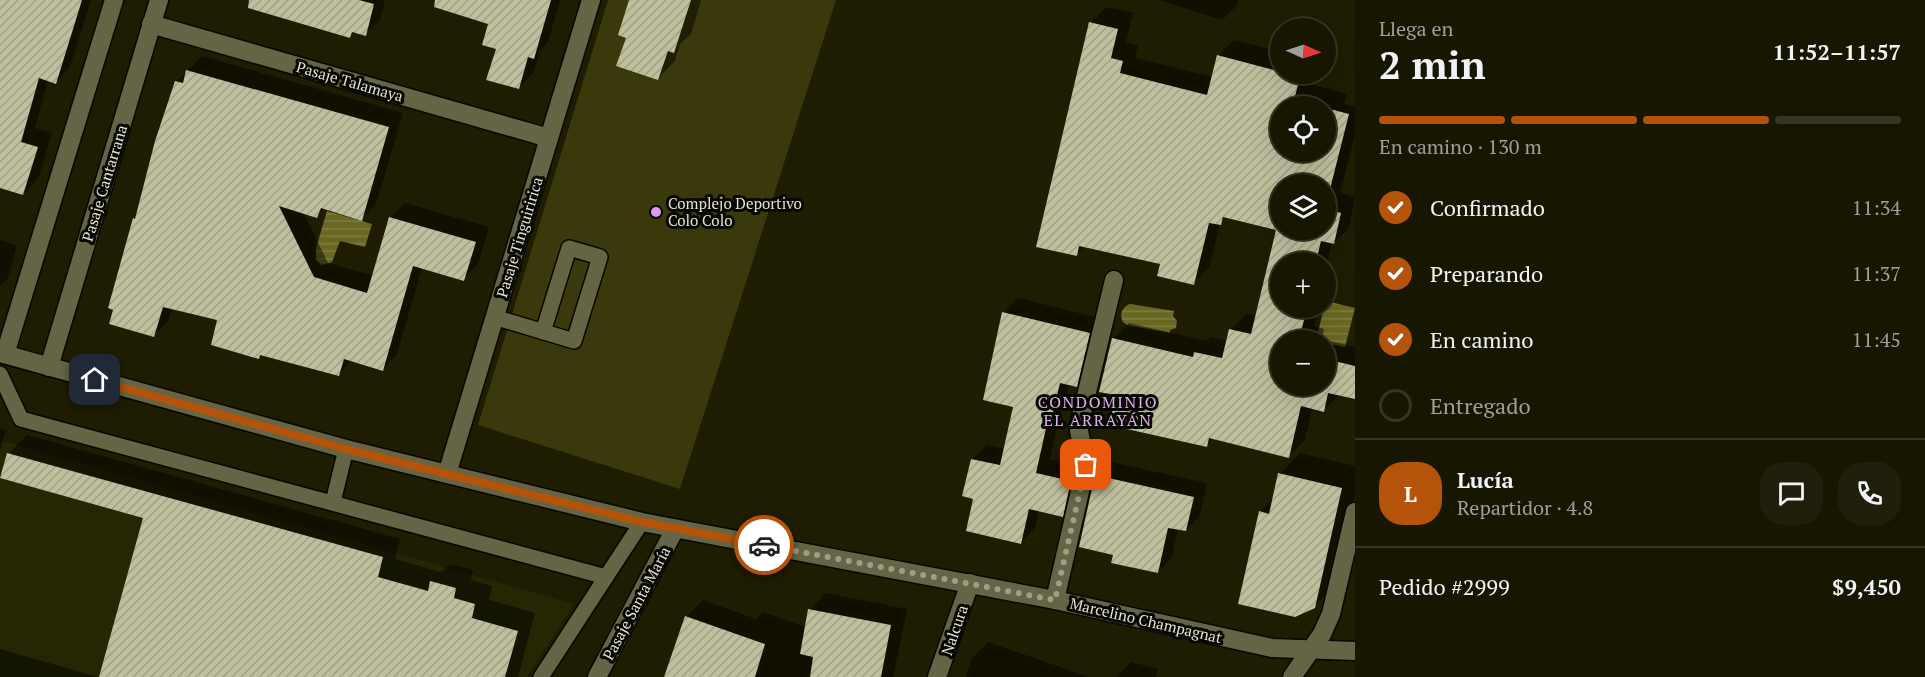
<!DOCTYPE html>
<html lang="es">
<meta charset="utf-8">
<style>
:root{--surface:#161601;--page:#1f1f0b;--text:#f1f3f6;--muted:#9e9f99;--line:#353523;--accent:#b45309}
body{margin:0;font-family:"PT Serif",serif;background:var(--page);color:var(--text);height:100vh;display:flex;flex-direction:column;font-size:22px;white-space:nowrap}
*{box-sizing:border-box;margin:0}
p{font-size:20px;color:var(--muted)}
.icon{flex:none;width:33px;height:33px;fill:none;stroke:currentColor;stroke-width:2;stroke-linecap:round;stroke-linejoin:round}
.map{position:relative;flex:1;overflow:hidden}
.sheet{display:flex;flex-direction:column;background:var(--surface);width:570px}
.sheet>*{flex:none}
.needle{width:39px;rotate:93deg}
.buttons{position:absolute;left:1270px;top:18px;display:grid;gap:12px}
.buttons a{display:grid;place-items:center;width:66px;height:66px;border-radius:50%;background:var(--surface);box-shadow:0 6px 24px #0002,0 0 0 2px var(--line);font-size:30px}
.pin{position:absolute;display:grid;place-items:center;width:51px;height:51px;color:#fff;margin:-26px;border-radius:12px;box-shadow:0 3px 9px #0006}
.courier{position:absolute;display:grid;place-items:center;width:60px;height:60px;margin:-30px;border:4px solid #b45309;border-radius:50%;background:#fff;color:#222;box-shadow:0 2px 8px #0007}
.headline em{font-style:normal;font-weight:700}
.headline div{display:flex;flex-direction:column-reverse}
.headline{display:flex;align-items:center;justify-content:space-between;height:102px;padding:0 24px}
h1{font-size:39px;font-weight:700;line-height:45px}
.bar{display:grid;grid-template-columns:repeat(4,1fr);gap:9px 6px;align-content:center;height:72px;padding:0 24px}
.bar i{height:8px;border-radius:4px;background:var(--line)}
.bar .current{background:var(--accent)}
.bar p{grid-column:span 4}
.line{display:flex;align-items:center;gap:15px;padding:0 24px;border-top:2px solid var(--line)}
.line div{flex:1}
.round{display:grid;place-items:center;flex:none;width:63px;height:63px;border-radius:24px;background:var(--page)}
ol{padding:0 24px;list-style:none}
li{display:flex;align-items:center;gap:18px;height:66px}
li p{margin-inline-start:auto}
li .icon{padding:6px;border-radius:50%;background:var(--accent);color:#fff;stroke-width:4}
li:last-child{color:var(--muted)}
li i{width:33px;height:33px;border:3px solid var(--line);border-radius:50%}
main{display:flex;flex:1;min-height:0}
.map>svg:first-child{display:block}
.built{fill:#272604}
.green{fill:#3a390b}
.water{fill:url(#water-rules)}
.shadow{fill:#0007;fill-rule:evenodd}
.building{fill:url(#building-hatch)}
.lines{fill:none;stroke-linecap:round;stroke-linejoin:round}
.lane-casing{stroke:#080700;stroke-width:18}
.street-casing{stroke:#080700;stroke-width:21}
.secondary-casing{stroke:#080700;stroke-width:21}
.lane{stroke:#656546;stroke-width:15}
.street{stroke:#656546;stroke-width:18}
.secondary{stroke:#656546;stroke-width:18}
.done{stroke:#9d9e88;stroke-width:6;stroke-dasharray:0 10.8}
.route{stroke:#b45309;stroke-width:8}
.poi-dot{fill:#de98f3;stroke:#070701;stroke-width:2}
.labels{text-anchor:middle;dominant-baseline:central;stroke-width:6;stroke-linejoin:round;paint-order:stroke}
.street-label{font-size:15px;fill:#e2e3d1;stroke:#070701}
.poi-label{font-size:15px;fill:#e2e3d1;stroke:#070701;text-anchor:start}
.neighbourhood-label{font-size:16px;letter-spacing:1.5px;fill:#e0b0ee;stroke:#070701}
</style>
<main>
<div class="map">
<svg width="1355" height="677" viewBox="0 0 1355 677">
<defs>
<pattern id="water-rules" width="6" height="5" patternUnits="userSpaceOnUse" patternTransform="scale(1.5)"><rect width="6" height="5" fill="#696822"/><path d="M0 2.5h6" fill="none" stroke="#7e7d41"/></pattern>
<pattern id="building-hatch" width="6" height="6" patternUnits="userSpaceOnUse" patternTransform="scale(1.5)"><rect width="6" height="6" fill="#bebf9d"/><path d="M-1 1l2-2M0 6l6-6M5 7l2-2" fill="none" stroke="#a0a086"/></pattern>
</defs>
<rect width="100%" height="100%" fill="#1e1d01"/>
<polygon class="built" points="0,440 574,604 527,677 0,677"/>
<polygon class="green" points="608,0 836,0 680,489 478,425"/>
<g class="water">
<polygon points="327,211 372,224 365,247 340,241 332,262 322,265 316,260 316,248"/>
<polygon points="1326,301 1355,308 1345,347 1326,343 1326,340 1316,340 1324,308 1326,308"/>
<path d="M1130,304L1174,311L1173,316L1177,321L1176,328L1170,330V333L1127,325L1123,322C1119,314 1122,307 1130,304Z"/>
</g>
<g class="shadow">
<polygon points="0,0 91,0 70,67 56,82 48,80 35,128 52,133 38,179 23,194 1,187 0,189"/>
<polygon points="291,0 385,0 380,20 365,35 354,31 350,36"/>
<polygon points="482,0 560,0 548,42 540,51 533,73 518,88 497,48"/>
<polygon points="630,0 701,0 691,34 680,44 675,61 658,78 627,37"/>
<polygon points="1159,0 1238,0 1237,6 1222,20"/>
<path d="M1106,7L1133,13L1126,42L1138,46L1135,58L1213,77L1218,56L1234,40L1281,52V74H1312L1309,84L1347,94L1344,104L1355,107V134L1340,193L1355,197L1349,227L1334,243L1332,242L1326,265V262H1281V308H1318L1314,326L1324,329L1322,339L1355,347V398L1339,394L1324,410L1312,408L1305,440L1289,456L1214,438L1206,445L1118,394L1113,339L1129,323L1207,341L1211,337L1228,341L1231,330L1246,314L1257,316L1278,229L1228,216L1220,223L1209,268L1193,283L1162,263L1085,246L1076,254L1091,23ZM1281,106H1326V152H1281ZM1281,184H1326V230H1281ZM1281,340H1326V386H1281Z"/>
<polygon points="202,56 403,113 376,204 361,219 325,207 317,216 303,212 328,263 374,276 390,218 405,203 489,227 478,264 463,279 422,267 397,354 383,369 352,360 338,375 262,354 259,357 219,319 172,308 168,321 154,335 134,219 137,216 176,82"/>
<polygon points="0,240 17,245 8,278 0,286"/>
<polygon points="1018,298 1103,319 1091,370 1076,385 1070,383 1066,399 1062,404 1050,459 1085,466 1077,500 1062,515 1039,510 1035,528 1021,542 975,498 972,459 987,445 1005,449 1014,405 1004,313"/>
<polygon points="0,428 6,430 0,450"/>
<polygon points="27,435 400,539 395,559 441,572 450,564 473,570 471,580 492,586 489,600 535,613 518,677 100,677 145,517 9,453"/>
<polygon points="1300,453 1355,466 1355,497 1335,585 1314,606 1260,512 1274,498 1280,474"/>
<polygon points="1111,462 1207,483 1200,515 1186,530 1178,528 1172,557 1158,572 1115,554 1097,476"/>
<polygon points="826,593 907,609 893,677 666,677 686,617 703,600 756,619 763,612 806,627 810,610"/>
<polygon points="988,642 1089,677 966,677 972,658"/>
<polygon points="0,649 98,677 0,677"/>
<polygon points="1131,662 1158,669 1155,677 1116,677"/>
</g>
<g class="building">
<polygon points="0,0 82,0 56,84 39,78 21,142 38,147 23,195 0,188"/>
<polygon points="249,0 359,0 374,4 366,36 352,32 350,38 248,8"/>
<polygon points="435,0 551,0 534,59 528,57 519,89 486,80 496,49 482,45 488,24 434,7"/>
<polygon points="629,0 691,0 674,53 668,51 658,80 616,66 626,38 618,35"/>
<polygon points="1089,22 1118,29 1111,58 1123,61 1120,73 1207,95 1217,55 1281,72 1281,74 1300,77 1294,100 1321,106 1281,106 1281,152 1326,152 1326,108 1349,114 1326,205 1326,184 1281,184 1281,230 1326,230 1326,209 1341,213 1334,244 1321,241 1316,262 1281,262 1281,308 1307,308 1299,340 1281,340 1281,386 1326,386 1326,359 1355,366 1355,399 1328,393 1324,412 1301,406 1289,458 1209,438 1207,447 1109,425 1116,395 1099,392 1112,338 1193,357 1194,352 1222,358 1229,329 1251,334 1276,230 1223,217 1221,225 1209,223 1194,285 1157,276 1160,264 1079,246 1077,256 1036,247"/>
<polygon points="186,70 389,127 362,221 321,208 317,218 279,206 314,277 367,293 389,217 476,242 464,281 413,266 383,371 344,359 339,376 260,355 259,359 211,345 217,320 163,307 154,337 109,324 113,310 108,308 133,218 135,219 155,141 175,81 183,83"/>
<polygon points="1002,312 1090,333 1077,387 1060,383 1052,416 1049,415 1036,473 1071,481 1063,517 1029,509 1021,544 966,531 973,499 962,496 971,459 1000,465 1013,407 983,400"/>
<polygon points="7,453 383,557 378,577 428,591 430,581 456,588 454,598 475,604 472,618 518,631 505,677 99,677 143,518 0,478"/>
<polygon points="1278,473 1342,488 1315,608 1295,617 1238,604 1259,511 1269,514"/>
<polygon points="1095,475 1194,497 1186,531 1168,528 1158,573 1111,563 1113,555 1079,547"/>
<polygon points="808,609 891,625 881,677 810,677 813,657 800,654"/>
<polygon points="685,616 765,644 755,677 664,677"/>
</g>
<g class="lines">
<defs>
<g id="lane">
<polyline points="494,317 574,341 600,257 569,248 543,332"/>
<polyline points="0,374 21,419 606,577 642,522"/>
<polyline points="333,502 346,449"/>
<polyline points="541,677 606,577"/>
</g>
<g id="street">
<polyline points="151,24 549,138"/>
<polyline points="0,353 346,449 642,522 1055,600 1272,648 1355,651"/>
<polyline points="5,354 114,0"/>
<polyline points="49,367 159,0"/>
<polyline points="447,474 591,0"/>
<polyline points="1055,600 1086,465 1079,431 1080,421 1114,280"/>
<polyline points="597,677 675,529"/>
<polyline points="937,677 970,583"/>
</g>
<polyline id="secondary" points="1292,677 1322,634 1331,614 1355,512"/>
</defs>
<use href="#lane" class="lane-casing"/>
<use href="#street" class="street-casing"/>
<use href="#secondary" class="secondary-casing"/>
<use href="#lane" class="lane"/>
<use href="#street" class="street"/>
<use href="#secondary" class="secondary"/>
</g>
<g class="lines">
<polyline class="done" points="764,545 1055,600 1086,465"/>
<polyline class="route" points="95,380 346,449 447,474 642,522 764,545"/>
</g>
<circle class="poi-dot" cx="656" cy="212" r="6"/>
<g class="labels">
<g class="street-label">
<text transform="translate(350 81) rotate(16)">Pasaje Talamaya</text>
<text transform="translate(104 183) rotate(-73)">Pasaje Cantarrana</text>
<text transform="translate(519 237) rotate(-73)">Pasaje Tinguiririca</text>
<text transform="translate(636 603) rotate(-62)">Pasaje Santa María</text>
<text transform="translate(1146 620) rotate(13)">Marcelino Champagnat</text>
<text transform="translate(954 630) rotate(-71)">Nalcura</text>
</g>
<g class="poi-label">
<text x="668" y="203">Complejo Deportivo<tspan x="668" dy="17">Colo Colo</tspan></text>
</g>
<g class="neighbourhood-label">
<text x="1098" y="402">CONDOMINIO<tspan x="1098" dy="18">EL ARRAYÁN</tspan></text>
</g>
</g>
</svg>
<div class="buttons">
<a><svg class="needle" viewBox="-14 -14 28 28"><path d="M0-13l5 13h-10z" fill="#e53935"/><path d="M0 13l5-13h-10z" fill="#9e9f99"/></svg></a>
<a><svg class="icon" aria-label="locate" viewBox="0 0 24 24"><circle cx="12" cy="12" r="6"/><path d="M12 2v4M12 18v4M2 12h4M18 12h4"/></svg></a>
<a><svg class="icon" aria-label="layers" viewBox="0 0 24 24"><path d="M12 4l9 5-9 5-9-5zM3 14l9 5 9-5"/></svg></a>
<a>+</a>
<a>−</a>
</div>
<div class="pin" style="left:1086px;top:465px;background:#ea580c"><svg class="icon" aria-label="bag" viewBox="0 0 24 24"><path d="M5 8h14l-1 12H6zM9 8a3 3 0 0 1 6 0"/></svg></div>
<div class="pin" style="left:95px;top:380px;background:#1f2937"><svg class="icon" aria-label="home" viewBox="0 0 24 24"><path d="M3 11l9-7 9 7M6 9v11h12V9"/></svg></div>
<div class="courier" style="left:764px;top:545px"><svg class="icon" aria-label="car" viewBox="0 0 24 24"><path d="M5 17H2v-5l4-1 3-4h7l3 4 3 1v5h-3M9 17h6M6 11h13"/><circle cx="7" cy="17" r="2"/><circle cx="17" cy="17" r="2"/></svg></div>
</div>
<section class="sheet">
<div class="headline"><div><h1>2 min</h1><p>Llega en</p></div><em>11:52–11:57</em></div>
<div class="bar"><i class="current"></i><i class="current"></i><i class="current"></i><i></i><p>En camino · 130 m</p></div>
<ol>
<li><svg class="icon" aria-label="check" viewBox="0 0 24 24"><path d="M5 12l5 5 9-10"/></svg>Confirmado<p>11:34</p></li>
<li><svg class="icon" aria-label="check" viewBox="0 0 24 24"><path d="M5 12l5 5 9-10"/></svg>Preparando<p>11:37</p></li>
<li><svg class="icon" aria-label="check" viewBox="0 0 24 24"><path d="M5 12l5 5 9-10"/></svg>En camino<p>11:45</p></li>
<li><i></i>Entregado</li>
</ol>
<div class="line" style="height:108px"><b class="round" style="background:var(--accent);color:#fff">L</b><div><b>Lucía</b><p>Repartidor · 4.8</p></div><a class="round"><svg class="icon" aria-label="chat" viewBox="0 0 24 24"><path d="M4 5h16v11H9l-5 4z"/></svg></a><a class="round"><svg class="icon" aria-label="phone" viewBox="0 0 24 24"><path d="M5 4h4l2 5-3 2q2 4 5 5l2-3 5 2v4C11 20 4 13 5 4z"/></svg></a></div>
<div class="line" style="height:78px"><div>Pedido #2999</div><b>$9,450</b></div>
</section>
</main>
